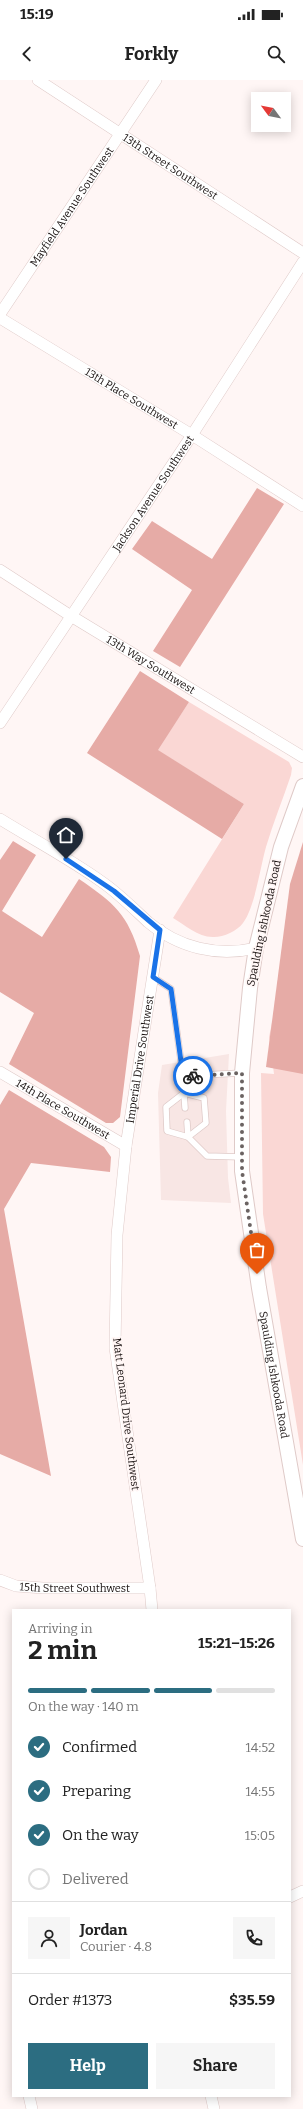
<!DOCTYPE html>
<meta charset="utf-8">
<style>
:root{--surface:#fff;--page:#f6f6f6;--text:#222;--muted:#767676;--line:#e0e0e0;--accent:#2c6d81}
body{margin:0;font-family:Bitter,serif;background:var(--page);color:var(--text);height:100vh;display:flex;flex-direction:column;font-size:15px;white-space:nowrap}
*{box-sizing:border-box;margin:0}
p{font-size:13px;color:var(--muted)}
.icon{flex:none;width:22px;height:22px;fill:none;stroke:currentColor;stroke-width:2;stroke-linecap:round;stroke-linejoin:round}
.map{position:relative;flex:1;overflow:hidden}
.drawer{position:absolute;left:12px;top:1529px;width:279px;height:488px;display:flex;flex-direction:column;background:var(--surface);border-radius:0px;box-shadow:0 2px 10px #0003}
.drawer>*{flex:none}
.needle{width:26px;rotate:302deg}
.controls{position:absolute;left:251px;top:12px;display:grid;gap:8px}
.controls a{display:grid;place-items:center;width:40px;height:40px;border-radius:0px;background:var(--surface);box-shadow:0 2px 10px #0003;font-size:20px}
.pin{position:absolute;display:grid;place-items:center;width:34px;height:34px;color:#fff;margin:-41px -17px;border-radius:50% 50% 50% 0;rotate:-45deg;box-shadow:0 0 4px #0007}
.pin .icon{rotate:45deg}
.courier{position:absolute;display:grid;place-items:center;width:40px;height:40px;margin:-20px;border:3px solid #1a73e8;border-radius:50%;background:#fff;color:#222;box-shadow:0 1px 5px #0007}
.head em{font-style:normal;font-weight:700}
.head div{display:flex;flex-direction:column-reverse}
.head{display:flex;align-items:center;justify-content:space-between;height:68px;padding:0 16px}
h1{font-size:26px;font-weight:700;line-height:30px}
.bar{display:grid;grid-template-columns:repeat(4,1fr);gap:6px 4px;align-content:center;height:48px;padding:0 16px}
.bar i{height:5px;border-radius:3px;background:var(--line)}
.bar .selected{background:var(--accent)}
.bar p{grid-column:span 4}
.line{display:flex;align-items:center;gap:10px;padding:0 16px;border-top:1px solid var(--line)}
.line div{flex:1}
.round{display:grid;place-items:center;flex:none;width:42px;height:42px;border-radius:0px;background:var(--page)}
ol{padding:0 16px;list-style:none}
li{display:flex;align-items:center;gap:12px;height:44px}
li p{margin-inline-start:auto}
li .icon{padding:4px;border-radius:50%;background:var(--accent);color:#fff;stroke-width:4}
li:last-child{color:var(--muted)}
li i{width:22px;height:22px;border:2px solid var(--line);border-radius:50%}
.primary-button{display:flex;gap:8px;margin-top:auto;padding:8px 16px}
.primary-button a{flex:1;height:46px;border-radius:0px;background:var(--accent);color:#fff;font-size:16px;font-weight:700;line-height:46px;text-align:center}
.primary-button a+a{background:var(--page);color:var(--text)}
.status{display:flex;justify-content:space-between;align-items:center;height:28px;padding:0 20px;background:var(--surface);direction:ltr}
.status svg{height:11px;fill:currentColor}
header{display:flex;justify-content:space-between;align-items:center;height:52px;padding:0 16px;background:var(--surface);font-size:18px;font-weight:700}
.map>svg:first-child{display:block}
.built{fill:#f8e6e4}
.green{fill:#fad7d4}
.forest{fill:#e6aba6}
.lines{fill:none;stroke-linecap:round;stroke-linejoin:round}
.service-casing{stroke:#dfcac8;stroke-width:7}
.minor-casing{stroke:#dfcac8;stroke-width:12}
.tertiary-casing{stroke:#dfcac8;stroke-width:16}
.service{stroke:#fff;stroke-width:5.5}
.minor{stroke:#fff;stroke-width:11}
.tertiary{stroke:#fff;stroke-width:14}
.done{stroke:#6b6362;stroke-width:4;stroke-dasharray:0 7.2}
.route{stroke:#1a73e8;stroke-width:5}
.labels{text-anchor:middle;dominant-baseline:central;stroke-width:3.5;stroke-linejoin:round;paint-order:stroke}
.street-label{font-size:11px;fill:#1b1413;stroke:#fff6f5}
</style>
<div class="status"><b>15:19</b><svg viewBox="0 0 49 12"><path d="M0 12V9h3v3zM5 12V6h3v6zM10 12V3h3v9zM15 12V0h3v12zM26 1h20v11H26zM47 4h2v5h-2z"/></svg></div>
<header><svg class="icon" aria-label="back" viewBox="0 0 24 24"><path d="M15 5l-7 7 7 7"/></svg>Forkly<svg class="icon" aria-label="search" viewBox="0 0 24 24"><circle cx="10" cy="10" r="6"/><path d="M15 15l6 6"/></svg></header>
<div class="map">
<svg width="303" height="2029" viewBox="0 0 303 2029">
<rect width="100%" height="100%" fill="#fff6f5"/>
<polygon class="built" points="229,974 226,1031 228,1098 231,1123 161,1120 158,1013 162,985"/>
<g class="green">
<path d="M189,622L289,682L292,688L291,695C283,719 273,743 266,767C260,788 255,827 243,843C237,851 224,857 214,857C199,858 185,845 173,838L244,724L157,670Z"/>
<polygon points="303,795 303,1385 263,1134 261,993 274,994 269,957"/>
</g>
<g class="forest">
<polygon points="257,408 284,424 180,587 153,571 192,510 132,469 152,441 212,479"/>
<polygon points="140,591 189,622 158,670 244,724 222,759 87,673"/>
<path d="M13,761L36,775L2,831L42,857L79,799C114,823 128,834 140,876L120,1037L113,1043H106L9,984L34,933L0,912V780Z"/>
<polygon points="303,762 303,994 266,987 290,804"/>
<polygon points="9,1010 104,1067 111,1077 110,1092 31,1083 4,1129 51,1396 0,1374 0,1025"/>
</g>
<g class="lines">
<defs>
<g id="service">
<polyline points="153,897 171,909 183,996"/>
<polyline points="241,993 183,996 184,1013 204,1018 206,1043 188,1057 207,1076 242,1077"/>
<polyline points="184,1013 166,1027 167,1051 188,1057 187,1042"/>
<polyline points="184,1013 185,1028"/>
</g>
<g id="minor">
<path id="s1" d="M38,0L303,173"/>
<path id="s2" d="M0,234L156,0"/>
<path id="s3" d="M0,238L192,355L303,426"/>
<path id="s4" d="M0,490L71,536L303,677"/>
<path id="s5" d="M0,643L192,355L303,182"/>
<path d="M0,739C34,760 70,779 102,802C118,813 133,828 148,842C179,868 217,877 256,868"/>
<path id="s6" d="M0,992L126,1066"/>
<path id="s7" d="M0,1500L16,1506L43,1508H150"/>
<path id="s8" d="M152,1530L150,1508L115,1268L117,1155L126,1066L160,850"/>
<polyline points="290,1817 303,1811"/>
<polyline points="29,2016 32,2029"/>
<polyline points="211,2016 214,2029"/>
</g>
<g id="tertiary">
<path id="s9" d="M303,706L281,767L256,868L250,908L242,993V1091L259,1208L303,1459"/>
</g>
</defs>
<use href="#service" class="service-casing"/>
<use href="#minor" class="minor-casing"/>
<use href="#tertiary" class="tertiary-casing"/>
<use href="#service" class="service"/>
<use href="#minor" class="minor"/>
<use href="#tertiary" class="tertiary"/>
</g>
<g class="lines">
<polyline class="done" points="193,996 242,993 242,1091 257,1194"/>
<polyline class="route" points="66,779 114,811 160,850 153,897 171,909 183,996 193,996"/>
</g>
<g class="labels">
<g class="street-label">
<text stroke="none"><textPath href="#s1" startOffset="158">13th Street Southwest</textPath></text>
<text stroke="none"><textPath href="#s2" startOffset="129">Mayfield Avenue Southwest</textPath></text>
<text stroke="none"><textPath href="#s3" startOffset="154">13th Place Southwest</textPath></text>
<text stroke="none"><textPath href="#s5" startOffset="276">Jackson Avenue Southwest</textPath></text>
<text stroke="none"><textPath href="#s4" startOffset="178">13th Way Southwest</textPath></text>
<text transform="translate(264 843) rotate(-78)">Spaulding Ishkooda Road</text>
<text stroke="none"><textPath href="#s8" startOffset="555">Imperial Drive Southwest</textPath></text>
<text stroke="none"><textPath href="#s6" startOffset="73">14th Place Southwest</textPath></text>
<text stroke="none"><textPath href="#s9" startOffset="599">Spaulding Ishkooda Road</textPath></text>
<text transform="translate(126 1334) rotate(83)">Matt Leonard Drive Southwest</text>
<text stroke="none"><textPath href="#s7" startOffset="76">15th Street Southwest</textPath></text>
</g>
</g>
</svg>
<div class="controls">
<a><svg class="needle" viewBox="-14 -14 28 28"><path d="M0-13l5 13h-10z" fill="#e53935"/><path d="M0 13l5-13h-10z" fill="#767676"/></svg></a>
</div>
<div class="pin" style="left:257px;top:1194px;background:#ea580c"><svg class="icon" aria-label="bag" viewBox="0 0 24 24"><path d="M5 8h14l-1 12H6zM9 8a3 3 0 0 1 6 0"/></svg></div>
<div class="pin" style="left:66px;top:779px;background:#1f2937"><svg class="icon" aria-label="home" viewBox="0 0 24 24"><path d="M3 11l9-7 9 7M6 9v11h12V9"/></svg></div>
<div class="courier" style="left:193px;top:996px"><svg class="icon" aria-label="bike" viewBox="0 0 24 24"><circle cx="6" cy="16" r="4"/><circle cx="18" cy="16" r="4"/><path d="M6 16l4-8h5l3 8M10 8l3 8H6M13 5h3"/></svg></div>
<section class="drawer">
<div class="head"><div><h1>2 min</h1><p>Arriving in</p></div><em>15:21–15:26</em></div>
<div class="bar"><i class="selected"></i><i class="selected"></i><i class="selected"></i><i></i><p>On the way · 140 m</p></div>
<ol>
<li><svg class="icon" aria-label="check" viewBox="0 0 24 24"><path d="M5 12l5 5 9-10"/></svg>Confirmed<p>14:52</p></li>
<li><svg class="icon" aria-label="check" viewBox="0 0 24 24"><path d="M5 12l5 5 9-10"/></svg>Preparing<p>14:55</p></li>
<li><svg class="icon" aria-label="check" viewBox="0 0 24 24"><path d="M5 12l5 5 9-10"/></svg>On the way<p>15:05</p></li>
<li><i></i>Delivered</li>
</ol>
<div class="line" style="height:72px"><a class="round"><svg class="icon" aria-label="person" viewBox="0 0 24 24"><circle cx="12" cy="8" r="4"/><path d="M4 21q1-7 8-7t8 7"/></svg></a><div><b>Jordan</b><p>Courier · 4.8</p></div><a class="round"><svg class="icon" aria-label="phone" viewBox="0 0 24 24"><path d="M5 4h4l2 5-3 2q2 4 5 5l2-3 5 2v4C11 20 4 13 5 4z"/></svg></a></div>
<div class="line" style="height:52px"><div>Order #1373</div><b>$35.59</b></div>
<div class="primary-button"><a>Help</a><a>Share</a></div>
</section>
</div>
